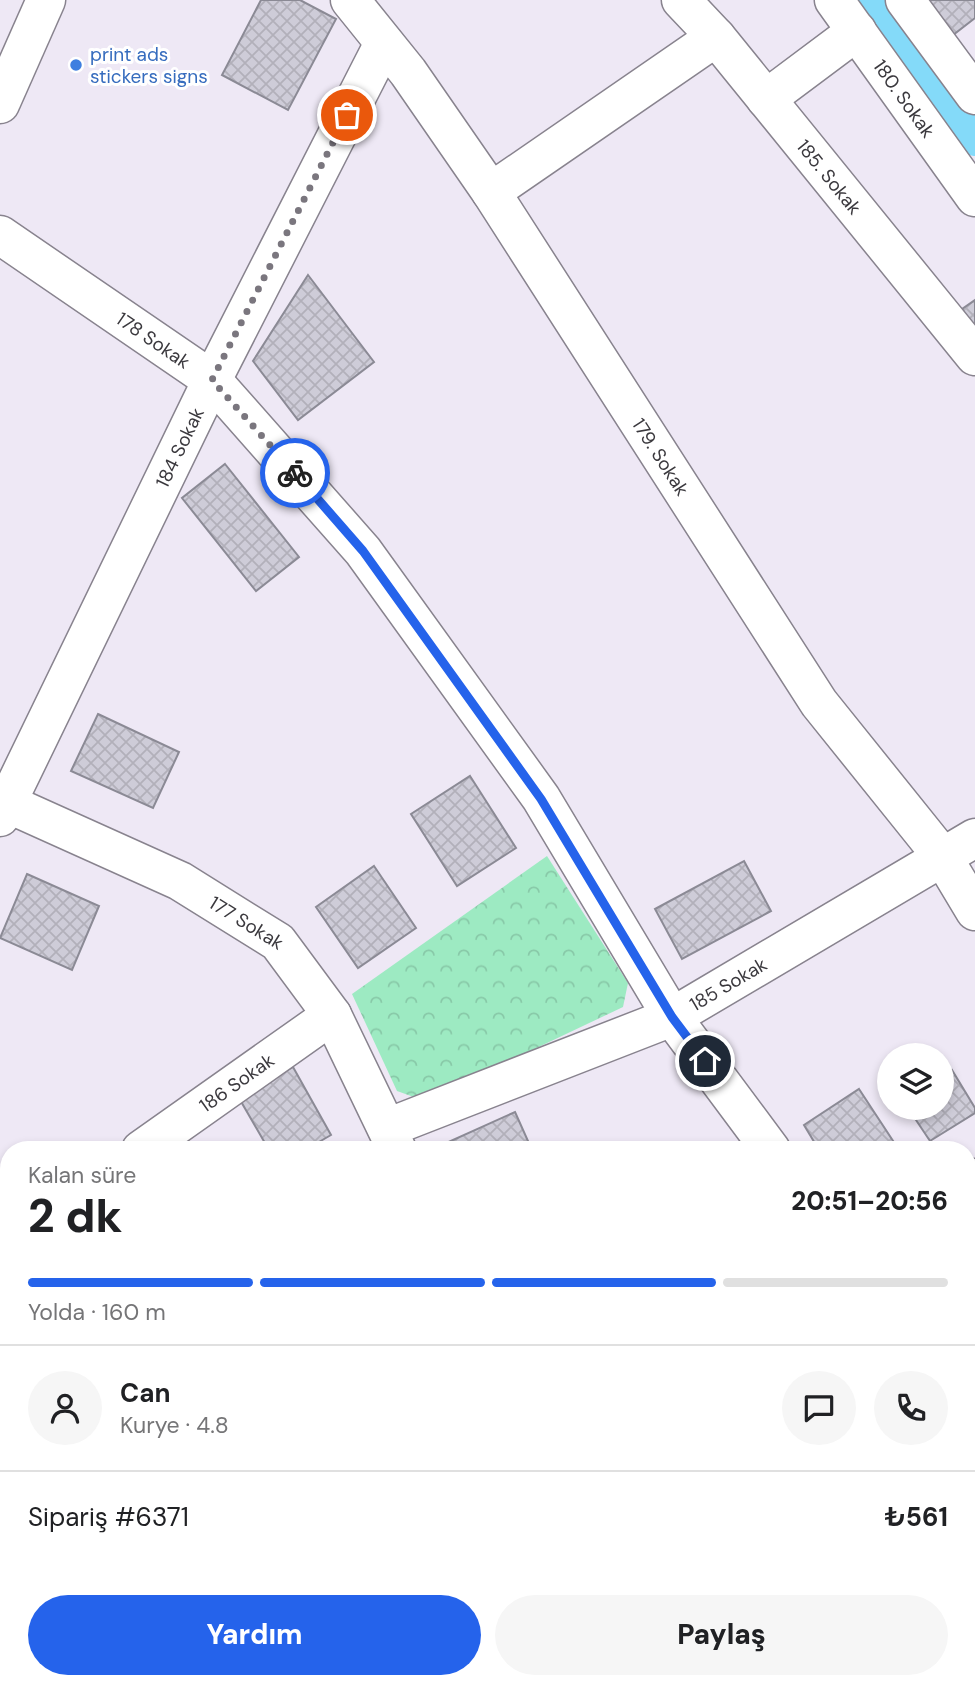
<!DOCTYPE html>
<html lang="tr">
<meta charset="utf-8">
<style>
:root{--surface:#fff;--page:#f6f6f6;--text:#202124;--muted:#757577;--line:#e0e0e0;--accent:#2563eb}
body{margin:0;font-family:"DM Sans",sans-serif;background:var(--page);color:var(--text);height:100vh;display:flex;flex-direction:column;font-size:26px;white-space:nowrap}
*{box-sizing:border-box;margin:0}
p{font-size:23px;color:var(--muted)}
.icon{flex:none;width:38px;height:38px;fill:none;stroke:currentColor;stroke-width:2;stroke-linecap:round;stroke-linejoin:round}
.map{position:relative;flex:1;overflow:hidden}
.panel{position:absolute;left:0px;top:1141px;width:976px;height:548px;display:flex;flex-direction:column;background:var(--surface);border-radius:28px 28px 0 0;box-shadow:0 4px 10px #0003}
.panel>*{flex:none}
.tools{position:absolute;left:877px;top:1043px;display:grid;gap:14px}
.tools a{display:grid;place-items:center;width:77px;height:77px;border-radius:50%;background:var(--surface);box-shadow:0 4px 10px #0003;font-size:35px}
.pin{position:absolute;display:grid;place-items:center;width:60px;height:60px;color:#fff;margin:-30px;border:4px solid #fff;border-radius:50%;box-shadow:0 2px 7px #0007}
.courier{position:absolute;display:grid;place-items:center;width:70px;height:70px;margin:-35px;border:5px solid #2563eb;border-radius:50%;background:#fff;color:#222;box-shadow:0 2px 9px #0007}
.headline em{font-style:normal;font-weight:800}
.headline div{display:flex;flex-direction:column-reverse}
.headline{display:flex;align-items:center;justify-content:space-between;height:119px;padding:0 28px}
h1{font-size:46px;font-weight:800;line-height:52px}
.bar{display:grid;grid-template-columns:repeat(4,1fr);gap:10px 7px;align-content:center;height:84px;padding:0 28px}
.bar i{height:9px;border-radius:5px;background:var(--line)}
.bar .selected{background:var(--accent)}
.bar p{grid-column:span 4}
.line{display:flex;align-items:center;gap:18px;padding:0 28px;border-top:2px solid var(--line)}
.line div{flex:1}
.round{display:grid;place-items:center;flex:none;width:74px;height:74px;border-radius:37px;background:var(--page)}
.button{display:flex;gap:14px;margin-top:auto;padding:14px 28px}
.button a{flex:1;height:80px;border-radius:42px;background:var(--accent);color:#fff;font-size:28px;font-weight:800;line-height:80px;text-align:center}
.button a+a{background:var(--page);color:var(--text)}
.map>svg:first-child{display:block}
.park{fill:url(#park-crowns)}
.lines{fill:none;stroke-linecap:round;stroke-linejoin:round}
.canal{stroke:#84daf9;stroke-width:32}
.river{stroke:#84daf9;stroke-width:54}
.building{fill:url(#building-cross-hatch);stroke:#8b8a95;stroke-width:2}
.minor-casing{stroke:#88838e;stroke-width:41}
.major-casing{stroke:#88838e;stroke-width:41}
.minor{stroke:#fff;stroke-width:38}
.major{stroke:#fff;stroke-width:38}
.done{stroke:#7a767e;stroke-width:7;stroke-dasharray:0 12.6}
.route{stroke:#2563eb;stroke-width:9}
.shop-dot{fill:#3f7fe0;stroke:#fff;stroke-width:2.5}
.labels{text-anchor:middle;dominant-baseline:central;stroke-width:6;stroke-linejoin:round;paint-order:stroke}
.shop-label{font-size:19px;fill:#366cbe;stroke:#fff;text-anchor:start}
.street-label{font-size:19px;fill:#3b393e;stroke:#fff}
</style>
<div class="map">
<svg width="975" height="1688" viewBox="0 0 975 1688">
<defs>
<pattern id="park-crowns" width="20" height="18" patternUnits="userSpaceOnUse" patternTransform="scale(1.75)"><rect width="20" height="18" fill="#9deac2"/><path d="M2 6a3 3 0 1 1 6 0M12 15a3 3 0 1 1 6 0" fill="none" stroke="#88c9a8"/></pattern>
<pattern id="building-cross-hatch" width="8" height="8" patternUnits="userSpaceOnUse" patternTransform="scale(1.75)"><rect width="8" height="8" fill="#ceccd8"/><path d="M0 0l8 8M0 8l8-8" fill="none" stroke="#b2b0ba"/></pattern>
</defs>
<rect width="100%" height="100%" fill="#eee8f5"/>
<polygon class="park" points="547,856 628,983 623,1007 425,1101 397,1091 352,994"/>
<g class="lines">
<polyline class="canal" points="873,0 975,140"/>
<g class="river">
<polyline points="968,1274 975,1269"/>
<polyline points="360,1688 372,1680"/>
</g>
</g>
<g class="building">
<polygon points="261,0 300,0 336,19 288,110 222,75"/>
<polygon points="926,0 975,0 975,18 953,35"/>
<polygon points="308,275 374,362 298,420 253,361"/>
<polygon points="975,300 975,328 962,309"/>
<polygon points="225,464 299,557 256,591 182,498"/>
<polygon points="98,714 179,752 153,808 71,771"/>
<polygon points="470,776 516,848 457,886 411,814"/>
<polygon points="744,861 771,911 682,959 655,909"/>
<polygon points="374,866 416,928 358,968 316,907"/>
<polygon points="27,874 99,906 72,970 0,938"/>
<polygon points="293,1067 331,1135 305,1150 269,1150 239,1098"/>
<polygon points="952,1070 975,1108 975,1113 930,1141 908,1108 942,1108 942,1077"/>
<polygon points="859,1089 899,1150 819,1150 804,1125"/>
<polygon points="515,1112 532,1150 447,1150 444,1144"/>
<polygon points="975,1471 975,1688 862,1688 857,1680 968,1680 968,1476"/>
</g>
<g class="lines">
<defs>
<g id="minor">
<path id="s1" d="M350,0L408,72L491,192L819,703L942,856L975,911"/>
<path id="s2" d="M681,0L716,37L975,356"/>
<path id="s3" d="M834,0L975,197"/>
<polyline points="905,0 975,95"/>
<polyline points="766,99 857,31"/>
<polyline points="491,192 716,37"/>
<path id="s4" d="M0,235L212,380L363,551L541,798L672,1017L771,1150"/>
<path id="s5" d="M0,800L180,881L278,942L332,1015L397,1150"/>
<path id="s6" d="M0,817L212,380L384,43"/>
<path id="s7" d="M387,1128L672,1017L975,838"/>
<path id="s8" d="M141,1150L332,1015"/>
<polyline points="968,1183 975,1178"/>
<polyline points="0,1250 9,1244"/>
<polyline points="0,1276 9,1286"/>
<polyline points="968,1379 975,1373"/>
<polyline points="0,1568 9,1559"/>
<polyline points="640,1680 644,1688"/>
<polyline points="744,1680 748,1688"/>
<polyline points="285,1688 296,1680"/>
<polyline points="413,1688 424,1680"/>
</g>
<polyline id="major" points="0,104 46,0"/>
</defs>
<use href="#minor" class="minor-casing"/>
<use href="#major" class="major-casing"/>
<use href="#minor" class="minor"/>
<use href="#major" class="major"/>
</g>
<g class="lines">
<polyline class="done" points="295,473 212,380 347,115"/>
<polyline class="route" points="295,473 363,551 541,799 672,1017 705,1061"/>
</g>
<circle class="shop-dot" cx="76" cy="65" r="7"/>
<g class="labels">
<g class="shop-label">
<text x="90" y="54">print ads<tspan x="90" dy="22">stickers signs</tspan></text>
</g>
<g class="street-label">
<text stroke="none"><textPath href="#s3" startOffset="121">180. Sokak</textPath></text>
<text stroke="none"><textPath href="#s2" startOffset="231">185. Sokak</textPath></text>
<text stroke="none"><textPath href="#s4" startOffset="186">178 Sokak</textPath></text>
<text stroke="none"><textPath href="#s6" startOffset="411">184 Sokak</textPath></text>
<text stroke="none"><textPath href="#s1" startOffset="553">179. Sokak</textPath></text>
<text stroke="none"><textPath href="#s5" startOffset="276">177 Sokak</textPath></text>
<text stroke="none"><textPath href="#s7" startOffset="371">185 Sokak</textPath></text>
<text stroke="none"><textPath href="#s8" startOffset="117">186 Sokak</textPath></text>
</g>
</g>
</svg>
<div class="tools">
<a><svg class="icon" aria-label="layers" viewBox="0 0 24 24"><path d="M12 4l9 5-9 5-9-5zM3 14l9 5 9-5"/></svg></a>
</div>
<div class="pin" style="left:347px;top:115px;background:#ea580c"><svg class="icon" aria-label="bag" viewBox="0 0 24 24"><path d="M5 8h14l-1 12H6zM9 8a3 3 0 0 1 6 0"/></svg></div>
<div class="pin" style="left:705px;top:1061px;background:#1f2937"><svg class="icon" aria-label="home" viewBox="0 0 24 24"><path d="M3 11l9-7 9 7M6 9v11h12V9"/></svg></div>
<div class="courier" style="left:295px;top:473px"><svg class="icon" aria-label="bike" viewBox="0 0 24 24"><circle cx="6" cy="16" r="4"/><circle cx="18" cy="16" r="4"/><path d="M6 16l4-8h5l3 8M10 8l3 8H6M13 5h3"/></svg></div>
<section class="panel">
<div class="headline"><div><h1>2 dk</h1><p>Kalan süre</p></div><em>20:51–20:56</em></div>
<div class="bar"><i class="selected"></i><i class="selected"></i><i class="selected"></i><i></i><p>Yolda · 160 m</p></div>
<div class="line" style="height:126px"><a class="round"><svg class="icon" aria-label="person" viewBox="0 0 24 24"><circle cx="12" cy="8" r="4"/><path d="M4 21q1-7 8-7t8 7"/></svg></a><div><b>Can</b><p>Kurye · 4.8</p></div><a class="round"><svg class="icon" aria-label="chat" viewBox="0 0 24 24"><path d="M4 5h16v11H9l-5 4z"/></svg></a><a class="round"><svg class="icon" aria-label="phone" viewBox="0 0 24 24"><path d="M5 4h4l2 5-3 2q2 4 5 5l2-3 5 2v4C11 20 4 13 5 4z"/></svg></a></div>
<div class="line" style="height:91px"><div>Sipariş #6371</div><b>₺561</b></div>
<div class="button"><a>Yardım</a><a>Paylaş</a></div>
</section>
</div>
